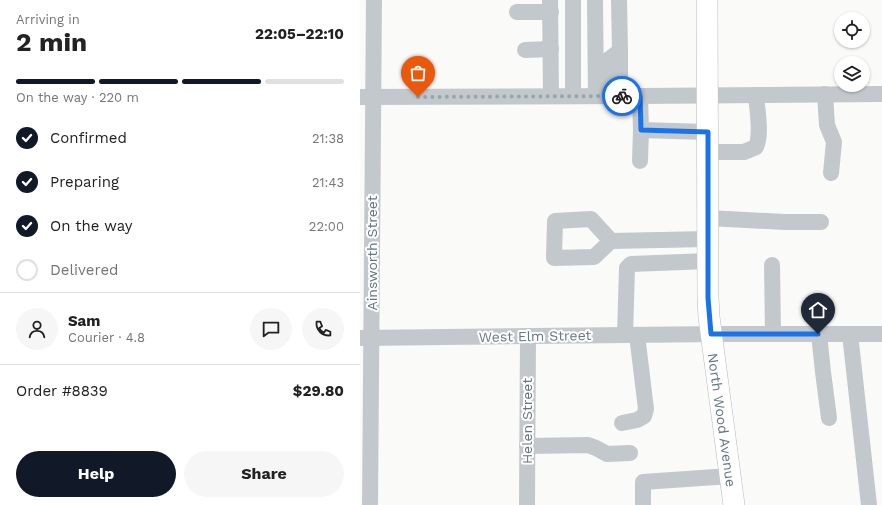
<!DOCTYPE html>
<meta charset="utf-8">
<style>
:root{--surface:#fff;--page:#f6f6f6;--text:#222;--muted:#767676;--line:#e0e0e0;--accent:#111827}
body{margin:0;font-family:"Work Sans",sans-serif;background:var(--page);color:var(--text);height:100vh;display:flex;flex-direction:column;font-size:15px;white-space:nowrap}
*{box-sizing:border-box;margin:0}
p{font-size:13px;color:var(--muted)}
.icon{flex:none;width:22px;height:22px;fill:none;stroke:currentColor;stroke-width:2;stroke-linecap:round;stroke-linejoin:round}
.map{position:relative;flex:1;overflow:hidden}
.panel{display:flex;flex-direction:column;background:var(--surface);width:360px}
.panel>*{flex:none}
.buttons{position:absolute;left:474px;top:12px;display:grid;gap:8px}
.buttons a{display:grid;place-items:center;width:36px;height:36px;border-radius:50%;background:var(--surface);box-shadow:0 1px 3px #0004;font-size:20px}
.pin{position:absolute;display:grid;place-items:center;width:34px;height:34px;color:#fff;margin:-41px -17px;border-radius:50% 50% 50% 0;rotate:-45deg;box-shadow:0 0 4px #0007}
.pin .icon{rotate:45deg}
.courier{position:absolute;display:grid;place-items:center;width:40px;height:40px;margin:-20px;border:3px solid #1a73e8;border-radius:50%;background:#fff;color:#222;box-shadow:0 1px 5px #0007}
.headline em{font-style:normal;font-weight:700}
.headline div{display:flex;flex-direction:column-reverse}
.headline{display:flex;align-items:center;justify-content:space-between;height:68px;padding:0 16px}
h1{font-size:26px;font-weight:700;line-height:30px}
.bar{display:grid;grid-template-columns:repeat(4,1fr);gap:6px 4px;align-content:center;height:48px;padding:0 16px}
.bar i{height:5px;border-radius:3px;background:var(--line)}
.bar .on{background:var(--accent)}
.bar p{grid-column:span 4}
.line{display:flex;align-items:center;gap:10px;padding:0 16px;border-top:1px solid var(--line)}
.line div{flex:1}
.round{display:grid;place-items:center;flex:none;width:42px;height:42px;border-radius:21px;background:var(--page)}
ol{padding:0 16px;list-style:none}
li{display:flex;align-items:center;gap:12px;height:44px}
li p{margin-inline-start:auto}
li .icon{padding:4px;border-radius:50%;background:var(--accent);color:#fff;stroke-width:4}
li:last-child{color:var(--muted)}
li i{width:22px;height:22px;border:2px solid var(--line);border-radius:50%}
.cta{display:flex;gap:8px;margin-top:auto;padding:8px 16px}
.cta a{flex:1;height:46px;border-radius:24px;background:var(--accent);color:#fff;font-size:16px;font-weight:700;line-height:46px;text-align:center}
.cta a+a{background:var(--page);color:var(--text)}
main{display:flex;flex:1;min-height:0}
.map>svg:first-child{display:block}
.lines{fill:none;stroke-linecap:round;stroke-linejoin:round}
.major-casing{stroke:#b5babe;stroke-width:22}
.minor{stroke:#c3c8cc;stroke-width:16}
.major{stroke:#fff;stroke-width:21}
.done{stroke:#99a4ac;stroke-width:4;stroke-dasharray:0 7.2}
.route{stroke:#1a73e8;stroke-width:5}
.labels{text-anchor:middle;dominant-baseline:central;stroke-width:4;stroke-linejoin:round;paint-order:stroke}
.street-label{font-size:14px;fill:#657683;stroke:#fff}
</style>
<main>
<section class="panel">
<div class="headline"><div><h1>2 min</h1><p>Arriving in</p></div><em>22:05–22:10</em></div>
<div class="bar"><i class="on"></i><i class="on"></i><i class="on"></i><i></i><p>On the way · 220 m</p></div>
<ol>
<li><svg class="icon" aria-label="check" viewBox="0 0 24 24"><path d="M5 12l5 5 9-10"/></svg>Confirmed<p>21:38</p></li>
<li><svg class="icon" aria-label="check" viewBox="0 0 24 24"><path d="M5 12l5 5 9-10"/></svg>Preparing<p>21:43</p></li>
<li><svg class="icon" aria-label="check" viewBox="0 0 24 24"><path d="M5 12l5 5 9-10"/></svg>On the way<p>22:00</p></li>
<li><i></i>Delivered</li>
</ol>
<div class="line" style="height:72px"><a class="round"><svg class="icon" aria-label="person" viewBox="0 0 24 24"><circle cx="12" cy="8" r="4"/><path d="M4 21q1-7 8-7t8 7"/></svg></a><div><b>Sam</b><p>Courier · 4.8</p></div><a class="round"><svg class="icon" aria-label="chat" viewBox="0 0 24 24"><path d="M4 5h16v11H9l-5 4z"/></svg></a><a class="round"><svg class="icon" aria-label="phone" viewBox="0 0 24 24"><path d="M5 4h4l2 5-3 2q2 4 5 5l2-3 5 2v4C11 20 4 13 5 4z"/></svg></a></div>
<div class="line" style="height:52px"><div>Order #8839</div><b>$29.80</b></div>
<div class="cta"><a>Help</a><a>Share</a></div>
</section>
<div class="map">
<svg width="522" height="505" viewBox="0 0 522 505">
<rect width="100%" height="100%" fill="#fafaf8"/>
<g class="lines">
<defs>
<polyline id="major" points="347,0 348,298 349,317 374,505"/>
</defs>
<use href="#major" class="major-casing"/>
<g class="minor">
<polyline points="190,0 191,96"/>
<polyline points="213,0 213,96"/>
<polyline points="235,0 236,96"/>
<polyline points="157,12 191,12"/>
<polyline points="165,50 191,49"/>
<polyline points="260,51 260,96"/>
<polyline points="465,94 467,125 474,142 471,173"/>
<polyline points="248,96 248,60 260,51 259,0"/>
<polyline points="280,96 281,130 347,132"/>
<polyline points="0,97 280,96 522,94"/>
<path d="M347,152H384L396,147C402,134 397,109 396,95"/>
<polyline points="280,161 281,130"/>
<polyline points="348,218 425,222 461,222"/>
<polyline points="251,241 231,219 195,221 194,258 234,257 251,241 348,239"/>
<polyline points="412,265 413,334"/>
<polyline points="459,334 463,372 469,418"/>
<polyline points="490,334 509,505"/>
<polyline points="265,335 267,268 271,264 348,261"/>
<polyline points="0,338 359,334 522,334"/>
<polyline points="262,423 277,420 284,416 286,409 277,335"/>
<polyline points="167,446 228,445 236,448 247,454 270,453"/>
<polyline points="10,505 14,0"/>
<polyline points="167,505 168,336"/>
<polyline points="283,505 283,482 370,476"/>
</g>
<use href="#major" class="major"/>
</g>
<g class="lines">
<polyline class="done" points="58,97 262,96"/>
<polyline class="route" points="262,96 280,96 281,130 348,132 348,298 351,334 458,334"/>
</g>
<g class="labels">
<g class="street-label">
<text transform="translate(12 253) rotate(-90)">Ainsworth Street</text>
<text transform="translate(175 336) rotate(-1)">West Elm Street</text>
<text transform="translate(362 420) rotate(82)">North Wood Avenue</text>
<text transform="translate(167 421) rotate(-90)">Helen Street</text>
</g>
</g>
</svg>
<div class="buttons">
<a><svg class="icon" aria-label="locate" viewBox="0 0 24 24"><circle cx="12" cy="12" r="6"/><path d="M12 2v4M12 18v4M2 12h4M18 12h4"/></svg></a>
<a><svg class="icon" aria-label="layers" viewBox="0 0 24 24"><path d="M12 4l9 5-9 5-9-5zM3 14l9 5 9-5"/></svg></a>
</div>
<div class="pin" style="left:58px;top:97px;background:#ea580c"><svg class="icon" aria-label="bag" viewBox="0 0 24 24"><path d="M5 8h14l-1 12H6zM9 8a3 3 0 0 1 6 0"/></svg></div>
<div class="pin" style="left:458px;top:334px;background:#1f2937"><svg class="icon" aria-label="home" viewBox="0 0 24 24"><path d="M3 11l9-7 9 7M6 9v11h12V9"/></svg></div>
<div class="courier" style="left:262px;top:96px"><svg class="icon" aria-label="bike" viewBox="0 0 24 24"><circle cx="6" cy="16" r="4"/><circle cx="18" cy="16" r="4"/><path d="M6 16l4-8h5l3 8M10 8l3 8H6M13 5h3"/></svg></div>
</div>
</main>
